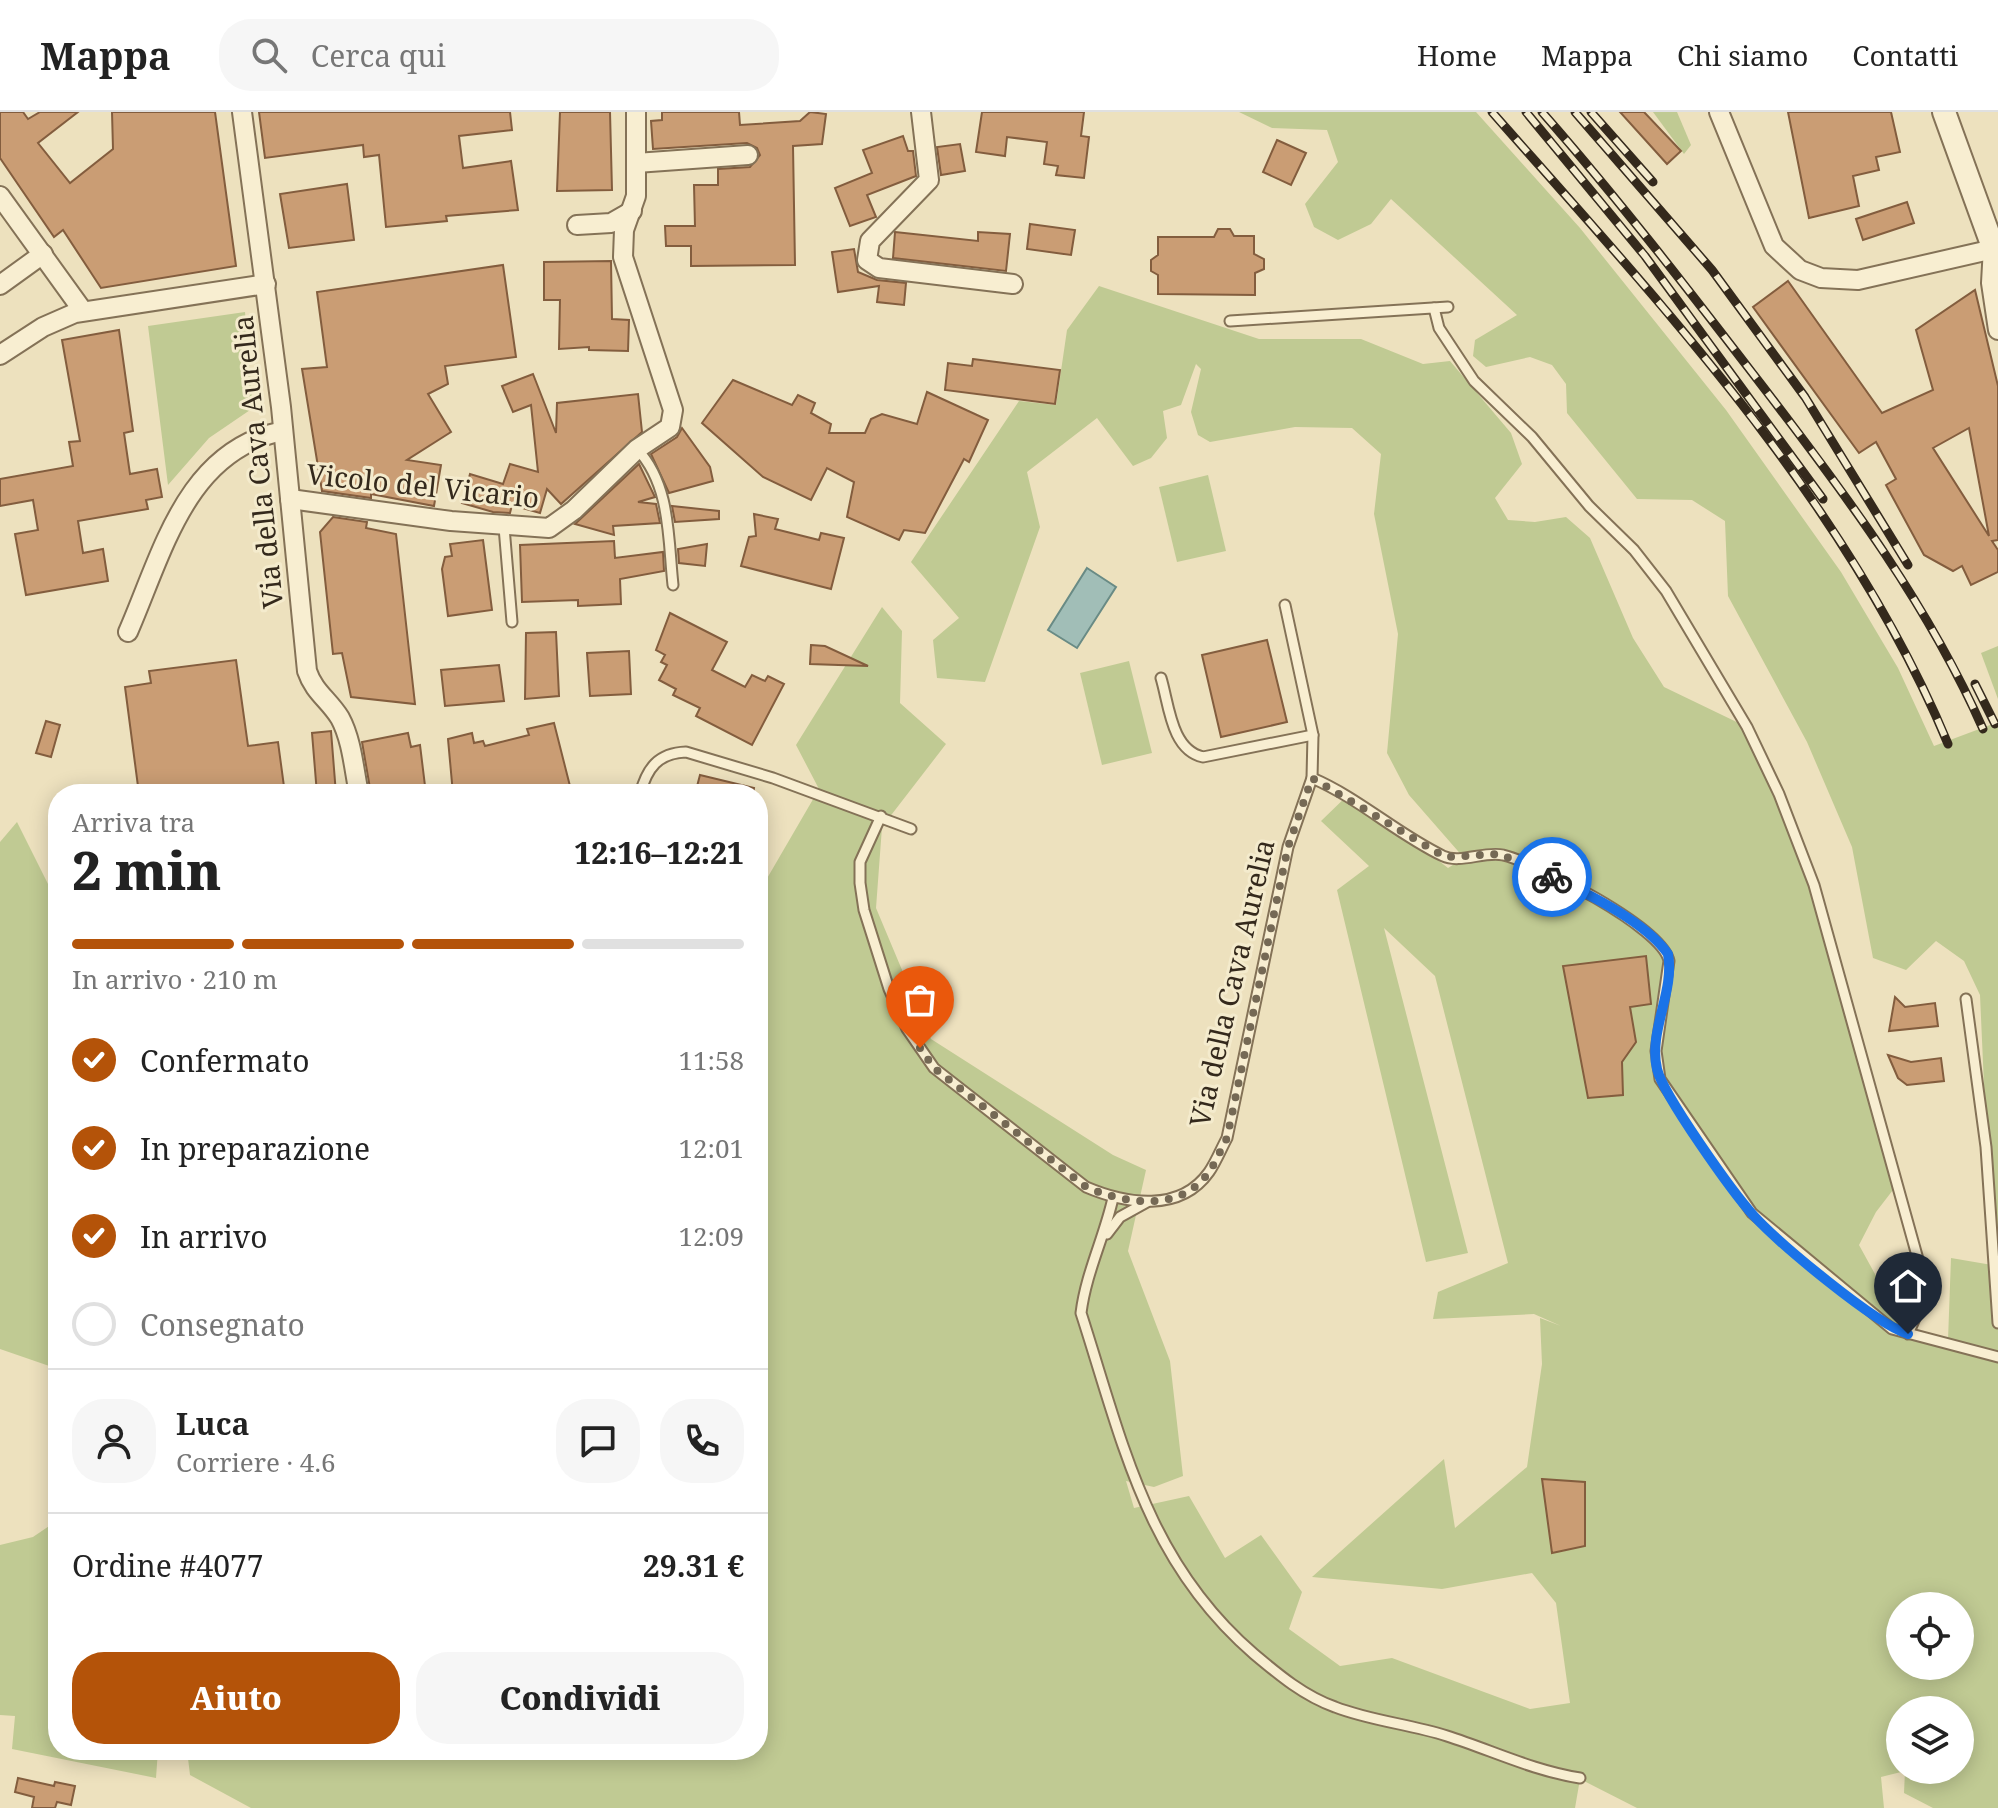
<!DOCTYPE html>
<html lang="it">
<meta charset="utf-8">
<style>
:root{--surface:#fff;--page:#f6f6f6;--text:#222;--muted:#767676;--line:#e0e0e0;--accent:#b45309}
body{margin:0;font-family:"Noto Serif",serif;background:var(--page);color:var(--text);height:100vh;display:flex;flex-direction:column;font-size:30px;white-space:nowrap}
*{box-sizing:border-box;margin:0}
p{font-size:26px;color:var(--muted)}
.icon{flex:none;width:44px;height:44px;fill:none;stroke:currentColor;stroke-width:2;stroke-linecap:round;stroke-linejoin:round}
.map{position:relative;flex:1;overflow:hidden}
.details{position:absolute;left:48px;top:672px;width:720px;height:976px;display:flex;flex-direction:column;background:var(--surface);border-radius:32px;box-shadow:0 4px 20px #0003}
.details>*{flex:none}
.controls{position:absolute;left:1886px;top:1480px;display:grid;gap:16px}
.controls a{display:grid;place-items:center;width:88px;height:88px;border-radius:50%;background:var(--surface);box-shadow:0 4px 20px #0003;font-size:40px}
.pin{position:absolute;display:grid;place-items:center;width:68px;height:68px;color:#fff;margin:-82px -34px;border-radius:50% 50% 50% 0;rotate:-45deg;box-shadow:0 0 8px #0007}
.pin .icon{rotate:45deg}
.courier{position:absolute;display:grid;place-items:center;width:80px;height:80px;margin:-40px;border:6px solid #1a73e8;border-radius:50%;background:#fff;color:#222;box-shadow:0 2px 10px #0007}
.headline em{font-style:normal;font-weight:800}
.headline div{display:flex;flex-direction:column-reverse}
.headline{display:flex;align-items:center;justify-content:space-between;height:136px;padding:0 24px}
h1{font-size:52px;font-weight:800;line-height:60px}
.bar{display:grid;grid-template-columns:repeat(4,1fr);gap:12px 8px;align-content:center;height:96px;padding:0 24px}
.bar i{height:10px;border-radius:6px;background:var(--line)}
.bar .on{background:var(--accent)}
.bar p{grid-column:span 4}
.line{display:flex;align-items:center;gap:20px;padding:0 24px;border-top:2px solid var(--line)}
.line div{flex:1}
.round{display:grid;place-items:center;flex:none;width:84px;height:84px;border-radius:32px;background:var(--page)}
ol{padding:0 24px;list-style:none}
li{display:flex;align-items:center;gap:24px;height:88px}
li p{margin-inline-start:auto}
li .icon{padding:8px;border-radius:50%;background:var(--accent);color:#fff;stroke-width:4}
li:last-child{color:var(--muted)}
li i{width:44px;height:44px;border:4px solid var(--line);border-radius:50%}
.button{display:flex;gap:16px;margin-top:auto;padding:16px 24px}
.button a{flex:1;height:92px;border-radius:32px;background:var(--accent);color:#fff;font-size:32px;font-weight:800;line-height:92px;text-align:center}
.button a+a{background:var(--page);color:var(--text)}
header{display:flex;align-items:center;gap:48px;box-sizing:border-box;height:112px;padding:0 40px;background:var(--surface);border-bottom:2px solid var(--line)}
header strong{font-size:38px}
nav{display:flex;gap:44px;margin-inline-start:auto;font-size:28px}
.search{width:560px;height:72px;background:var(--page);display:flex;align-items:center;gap:20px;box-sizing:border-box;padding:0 28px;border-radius:32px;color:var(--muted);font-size:30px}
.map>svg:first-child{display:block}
.green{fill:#c0ca93;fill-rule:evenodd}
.water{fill:#a1beb7;stroke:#698b85;stroke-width:2}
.building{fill:#ca9d74;stroke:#835d3e;stroke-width:2;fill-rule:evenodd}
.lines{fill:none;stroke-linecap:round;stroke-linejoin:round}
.service-casing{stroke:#847257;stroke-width:13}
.minor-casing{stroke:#847257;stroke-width:22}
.tertiary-casing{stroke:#847257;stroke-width:26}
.service{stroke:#f8eed1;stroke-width:9}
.minor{stroke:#f8eed1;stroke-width:18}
.tertiary{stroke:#f8eed1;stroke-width:22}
.rail-casing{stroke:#34291c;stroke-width:9}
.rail{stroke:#f4ebcd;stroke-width:6;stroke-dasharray:18;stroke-linecap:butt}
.done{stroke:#756955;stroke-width:8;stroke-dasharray:0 14.4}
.route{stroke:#1a73e8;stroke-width:10}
.labels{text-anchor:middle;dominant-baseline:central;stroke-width:6;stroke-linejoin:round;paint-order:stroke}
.street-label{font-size:28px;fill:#34291c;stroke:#f4ebcd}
</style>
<header>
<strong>Mappa</strong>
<div class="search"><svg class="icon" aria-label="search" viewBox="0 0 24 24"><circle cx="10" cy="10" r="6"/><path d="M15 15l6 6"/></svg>Cerca qui</div>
<nav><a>Home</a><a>Mappa</a><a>Chi siamo</a><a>Contatti</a></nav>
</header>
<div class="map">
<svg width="1998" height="1696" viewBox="0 0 1998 1696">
<rect width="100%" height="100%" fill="#ede1be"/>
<g class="green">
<path d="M1239,0H1476L1580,116L1726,298L1841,460L1898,556L1934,634L1998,610V1696H1933L1904,1681L1905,1659L1881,1665L1884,1696H1637L1580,1667L1575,1696H251L190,1663L187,1638H758V782L819,677L796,633L882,495L902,519L900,591L946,632L882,715L876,796L931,927L1113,1043L1146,1058L1128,1139L1170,1249L1183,1364L1154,1375L1126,1369L1134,1396L1189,1384L1225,1446L1261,1423L1302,1480L1289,1517L1340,1554L1392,1546L1530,1597L1570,1591L1556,1491L1532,1461L1442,1477L1312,1465L1444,1347L1455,1416L1527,1355L1542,1252L1540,1206L1561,1214L1534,1202L1433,1207L1438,1180L1508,1151L1435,864L1384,816L1468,1141L1426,1150L1337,778L1369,754L1321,709L1351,680L1448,756L1464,746L1409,683L1387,641L1398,522L1374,402L1381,342L1352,316L1295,315L1210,330L1198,323L1191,300L1201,257L1196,252L1181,293L1163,299L1167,326L1151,346L1133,354L1097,306L1027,360L1040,415L985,570L937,566L933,528L959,506L911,450L1019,289L1056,293L1067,218L1099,174L1259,227H1361L1423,252L1450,249L1511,321L1522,352L1495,386L1508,408L1535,410L1566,405L1590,426L1633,526L1664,575L1747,615L1795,719L1896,1074L1876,1100L1859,1133L1908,1222L1948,1228L1951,1146L1992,1153L1980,883L1964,849L1936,829L1906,858L1873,846L1852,735L1807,630L1728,484L1725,409L1692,388L1637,387L1567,301L1566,272L1552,253L1530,245L1486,255L1473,244L1475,228L1517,203L1391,87L1371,112L1338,128L1314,115L1305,92L1338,50L1327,18L1272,16ZM1900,1494H1960V1554H1900ZM1900,1598H1960V1658H1900Z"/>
<polygon points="1653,0 1677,0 1691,33 1684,42"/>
<polygon points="245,200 253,296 209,326 168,373 148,214"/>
<polygon points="1208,363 1226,439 1177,450 1159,375"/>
<polygon points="1998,534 1998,587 1981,541"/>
<polygon points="1129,549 1152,641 1102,653 1080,561"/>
<polygon points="17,710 58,792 58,1257 0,1237 0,730"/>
<polygon points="58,1408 58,1638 158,1638 156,1666 12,1637 15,1604 0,1603 0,1433 33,1425"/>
</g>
<polygon class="water" points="1087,456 1116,475 1077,536 1048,518"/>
<g class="building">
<polygon points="0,0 23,0 28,7 40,0 78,0 38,31 70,71 113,37 112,0 215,0 236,154 101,176 63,118 54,125 0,46"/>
<polygon points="259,0 510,0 512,18 459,24 463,56 511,49 518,98 446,104 447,109 386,115 379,43 364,45 363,33 265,46"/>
<polygon points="560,0 610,0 612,78 557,79"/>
<polygon points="662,0 739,0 740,13 800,9 810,0 826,2 822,32 793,34 795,153 691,154 691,134 666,134 665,114 695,114 694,73 718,73 718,57 750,55 760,43 757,36 747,31 653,37 651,9 662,8"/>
<polygon points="982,0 1084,0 1081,24 1089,25 1084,66 1056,63 1058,54 1044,52 1047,30 1007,25 1005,44 976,40"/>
<polygon points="1620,0 1644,0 1681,39 1667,52"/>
<polygon points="1788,0 1891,0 1900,40 1876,45 1879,58 1853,64 1859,94 1809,106"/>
<polygon points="903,24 908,39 913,39 916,64 867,83 876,105 850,114 835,76 872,61 863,38"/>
<polygon points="1277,28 1306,41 1291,73 1263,60"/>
<polygon points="960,32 965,59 941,63 937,35"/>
<polygon points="347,72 354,128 289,136 280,82"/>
<polygon points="1907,90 1914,111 1863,128 1856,107"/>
<polygon points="1030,112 1075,118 1071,143 1027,137"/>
<polygon points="1218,117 1230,117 1234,124 1254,124 1254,142 1264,147 1264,157 1255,161 1255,183 1158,182 1158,163 1151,159 1151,148 1158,143 1158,125 1214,125"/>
<polygon points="895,120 978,129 978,120 1010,122 1006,159 893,146"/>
<polygon points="854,137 858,160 877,168 906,171 904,193 877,190 879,174 838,180 832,140"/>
<polygon points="611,149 612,207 629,208 628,239 589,238 589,235 559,237 560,188 544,188 544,150"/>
<polygon points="503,153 516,245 445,254 448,272 428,282 451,320 407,348 441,353 434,394 371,382 371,386 322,379 302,257 327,255 317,180"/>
<path d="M1788,169L1882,301L1933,278L1916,218L1975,178L1998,274V428L1992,429L1998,438V460L1971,473L1962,454L1953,459L1924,443L1886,373L1896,367L1876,330L1859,341L1753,195ZM1969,316L1989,424L1933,336Z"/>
<polygon points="119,218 133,319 124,321 130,362 157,357 162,385 146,388 148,397 78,409 83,441 103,437 108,469 26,483 15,422 38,418 33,388 0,394 0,367 73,354 69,330 80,329 62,228"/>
<polygon points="973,247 1060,258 1055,292 945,278 948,251 972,254"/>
<polygon points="533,262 556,321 557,291 638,282 642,320 561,392 547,377 540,401 512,393 510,401 493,400 462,391 470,362 503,372 510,352 538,360 531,293 513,300 502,274"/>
<polygon points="733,268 792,293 798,283 815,291 811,301 831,312 829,321 865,321 871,307 882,302 917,312 927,280 988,308 969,350 964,347 925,421 904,418 899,428 847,405 854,370 827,356 811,388 763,365 702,311"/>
<polygon points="682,316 710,355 713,369 669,381 651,342 677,325"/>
<polygon points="639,352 655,385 638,390 656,392 660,411 613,414 614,423 575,412"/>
<polygon points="672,394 719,399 719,407 675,410"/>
<polygon points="754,402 778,407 775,417 819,428 821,421 844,426 831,477 741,454 749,425 756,424"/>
<polygon points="333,405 367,410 366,416 396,422 415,592 351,585 342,541 333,542 320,420"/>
<polygon points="483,428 492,498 448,504 442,457 445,445 452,444 450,432"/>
<polygon points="614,429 615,446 663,440 664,459 620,467 621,492 578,494 578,488 522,490 520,433"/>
<polygon points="707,432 705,454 679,451 678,437"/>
<polygon points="670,501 727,530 712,558 745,575 752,563 765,569 768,564 784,572 752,633 696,604 700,596 673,583 676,577 659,568 667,553 661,550 665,543 656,538"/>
<polygon points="556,520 559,584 525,587 526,521"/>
<polygon points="1267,528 1287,610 1221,625 1202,543"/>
<polygon points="811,533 825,534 868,554 810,552"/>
<polygon points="629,539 631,582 590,584 587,541"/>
<polygon points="236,548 248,634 278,630 285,682 228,682 227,676 179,682 139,682 125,575 151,571 149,559"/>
<polygon points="499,553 504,589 445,594 441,558"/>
<polygon points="46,609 60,613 51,645 36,641"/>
<polygon points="554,611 572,682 453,682 448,627 472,621 474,631 483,629 485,634 529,623 527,617"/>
<polygon points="331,619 336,682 317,682 312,621"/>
<polygon points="408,621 411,635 420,633 426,682 371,682 362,630"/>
<polygon points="700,663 754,676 753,682 695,682"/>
<polygon points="1646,844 1651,892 1630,895 1636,930 1622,950 1623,983 1588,986 1563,854"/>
<polygon points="1895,885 1905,895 1935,891 1938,914 1889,919"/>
<polygon points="1888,943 1911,950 1941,946 1944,969 1907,973 1898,966"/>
<polygon points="1542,1367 1585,1370 1585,1434 1552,1441"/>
<polygon points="18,1666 54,1674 55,1670 75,1674 71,1693 57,1690 55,1696 32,1696 34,1685 15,1680"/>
</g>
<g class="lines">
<defs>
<g id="service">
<polyline points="1434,196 1439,216 1474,269 1532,325 1589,394 1634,438 1666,479 1747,615 1779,682 1814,773 1921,1158 1924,1186 1908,1222"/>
<polyline points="1230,209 1448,195"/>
<path d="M637,337C671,373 668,427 673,473"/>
<polyline points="504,415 512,510"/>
<path d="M1161,566C1169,592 1171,638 1203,645L1313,623"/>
<path d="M1312,666C1359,686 1397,722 1443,744C1460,752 1484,739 1503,743C1536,751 1663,815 1669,849L1656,939L1660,967L1752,1101L1892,1217L1998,1245"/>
<path d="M640,682C647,656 658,641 686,640L773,666L911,717"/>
<path d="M881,704L860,750V771L864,798L889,877L907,917L934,956L1086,1075C1126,1092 1180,1101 1209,1060C1216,1050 1221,1037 1227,1026L1288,735L1312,666L1313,623L1285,493"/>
<polyline points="1966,887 1986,1035 1998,1211"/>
<path d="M1113,1086C1104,1126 1086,1161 1081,1201C1123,1331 1146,1449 1254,1542C1279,1563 1304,1584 1335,1595C1371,1609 1410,1612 1447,1624C1491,1638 1534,1659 1580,1666"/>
<polyline points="1107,1122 1120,1105 1147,1090"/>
</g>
<g id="minor">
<path d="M242,0L281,295L307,559C314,580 329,588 340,606C352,628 354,658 359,682"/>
<polyline points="921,0 929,68 870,129 867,148 879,156 1013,172"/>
<polyline points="1719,0 1774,134 1800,158 1821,166 1858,168 1998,136"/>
<polyline points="636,51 748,43"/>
<polyline points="0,84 83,199"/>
<polyline points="577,113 611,111 632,99"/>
<polyline points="1993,135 1991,171 1998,218"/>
<polyline points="0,173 43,142"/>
<polyline points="0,243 43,215 75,201 266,172"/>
<polyline points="290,387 451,409 549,416 574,398 637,337 670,315 673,298 623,145 624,118 636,84 636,0"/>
<path d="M128,520C163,440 186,338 283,319"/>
</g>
<polyline id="tertiary" points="1944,0 1993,135 1998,139"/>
</defs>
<use href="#service" class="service-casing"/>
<use href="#minor" class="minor-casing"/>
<use href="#tertiary" class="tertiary-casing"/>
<use href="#service" class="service"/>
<use href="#minor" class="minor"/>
<use href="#tertiary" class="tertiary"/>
<defs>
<g id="rail">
<path d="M1492,0C1662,193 1848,391 1948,632"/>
<polyline points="1526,0 1645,144 1823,387"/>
<path d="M1542,0C1621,90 1694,185 1767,280C1849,387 1928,493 1983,617"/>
<polyline points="1575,0 1712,158 1805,285 1908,453"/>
<polyline points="1591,0 1653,70"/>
<polyline points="1975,572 1995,612"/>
</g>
</defs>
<use href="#rail" class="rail-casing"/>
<use href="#rail" class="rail"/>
</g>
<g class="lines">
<path class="done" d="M920,936L934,956L1086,1075C1126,1092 1180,1101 1209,1060C1216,1050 1221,1037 1227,1026L1288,735L1312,666L1445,745L1500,742L1552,765"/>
<path class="route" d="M1552,765C1587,781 1646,810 1668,842C1675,880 1648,919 1657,957C1663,983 1733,1081 1754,1104C1780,1132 1874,1211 1908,1222"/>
</g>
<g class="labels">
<g class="street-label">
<text transform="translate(257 350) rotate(-96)">Via della Cava Aurelia</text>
<text transform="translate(423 373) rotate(6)">Vicolo del Vicario</text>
<text transform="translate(1231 871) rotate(-77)">Via della Cava Aurelia</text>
</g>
</g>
</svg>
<div class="controls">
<a><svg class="icon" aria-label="locate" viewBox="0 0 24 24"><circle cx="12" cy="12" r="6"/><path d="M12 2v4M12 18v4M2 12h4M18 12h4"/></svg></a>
<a><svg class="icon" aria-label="layers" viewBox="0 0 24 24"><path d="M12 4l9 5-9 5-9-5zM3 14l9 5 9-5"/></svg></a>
</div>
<div class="pin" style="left:920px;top:936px;background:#ea580c"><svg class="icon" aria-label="bag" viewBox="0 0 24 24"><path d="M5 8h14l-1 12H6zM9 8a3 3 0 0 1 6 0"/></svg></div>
<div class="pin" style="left:1908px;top:1222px;background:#1f2937"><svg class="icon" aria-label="home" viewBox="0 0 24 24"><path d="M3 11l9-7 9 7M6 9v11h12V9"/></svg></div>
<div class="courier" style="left:1552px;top:765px"><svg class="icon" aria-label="bike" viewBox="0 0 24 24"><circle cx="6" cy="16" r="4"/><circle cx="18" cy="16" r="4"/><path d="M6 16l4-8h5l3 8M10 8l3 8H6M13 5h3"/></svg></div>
<section class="details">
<div class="headline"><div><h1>2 min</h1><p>Arriva tra</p></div><em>12:16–12:21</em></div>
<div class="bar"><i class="on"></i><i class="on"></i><i class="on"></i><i></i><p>In arrivo · 210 m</p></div>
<ol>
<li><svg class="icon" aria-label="check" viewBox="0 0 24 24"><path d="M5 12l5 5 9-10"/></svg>Confermato<p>11:58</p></li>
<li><svg class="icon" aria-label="check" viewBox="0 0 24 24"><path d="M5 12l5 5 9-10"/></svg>In preparazione<p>12:01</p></li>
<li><svg class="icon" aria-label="check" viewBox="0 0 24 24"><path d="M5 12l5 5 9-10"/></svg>In arrivo<p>12:09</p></li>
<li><i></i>Consegnato</li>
</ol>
<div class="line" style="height:144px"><a class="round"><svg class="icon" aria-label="person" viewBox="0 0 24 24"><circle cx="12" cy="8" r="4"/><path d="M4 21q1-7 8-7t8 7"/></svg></a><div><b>Luca</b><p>Corriere · 4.6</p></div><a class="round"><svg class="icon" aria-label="chat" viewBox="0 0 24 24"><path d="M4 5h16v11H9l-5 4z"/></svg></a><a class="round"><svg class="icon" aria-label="phone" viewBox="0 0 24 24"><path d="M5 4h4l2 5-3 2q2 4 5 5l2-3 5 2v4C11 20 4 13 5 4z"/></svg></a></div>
<div class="line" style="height:104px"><div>Ordine #4077</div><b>29.31 €</b></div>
<div class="button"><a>Aiuto</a><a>Condividi</a></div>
</section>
</div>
